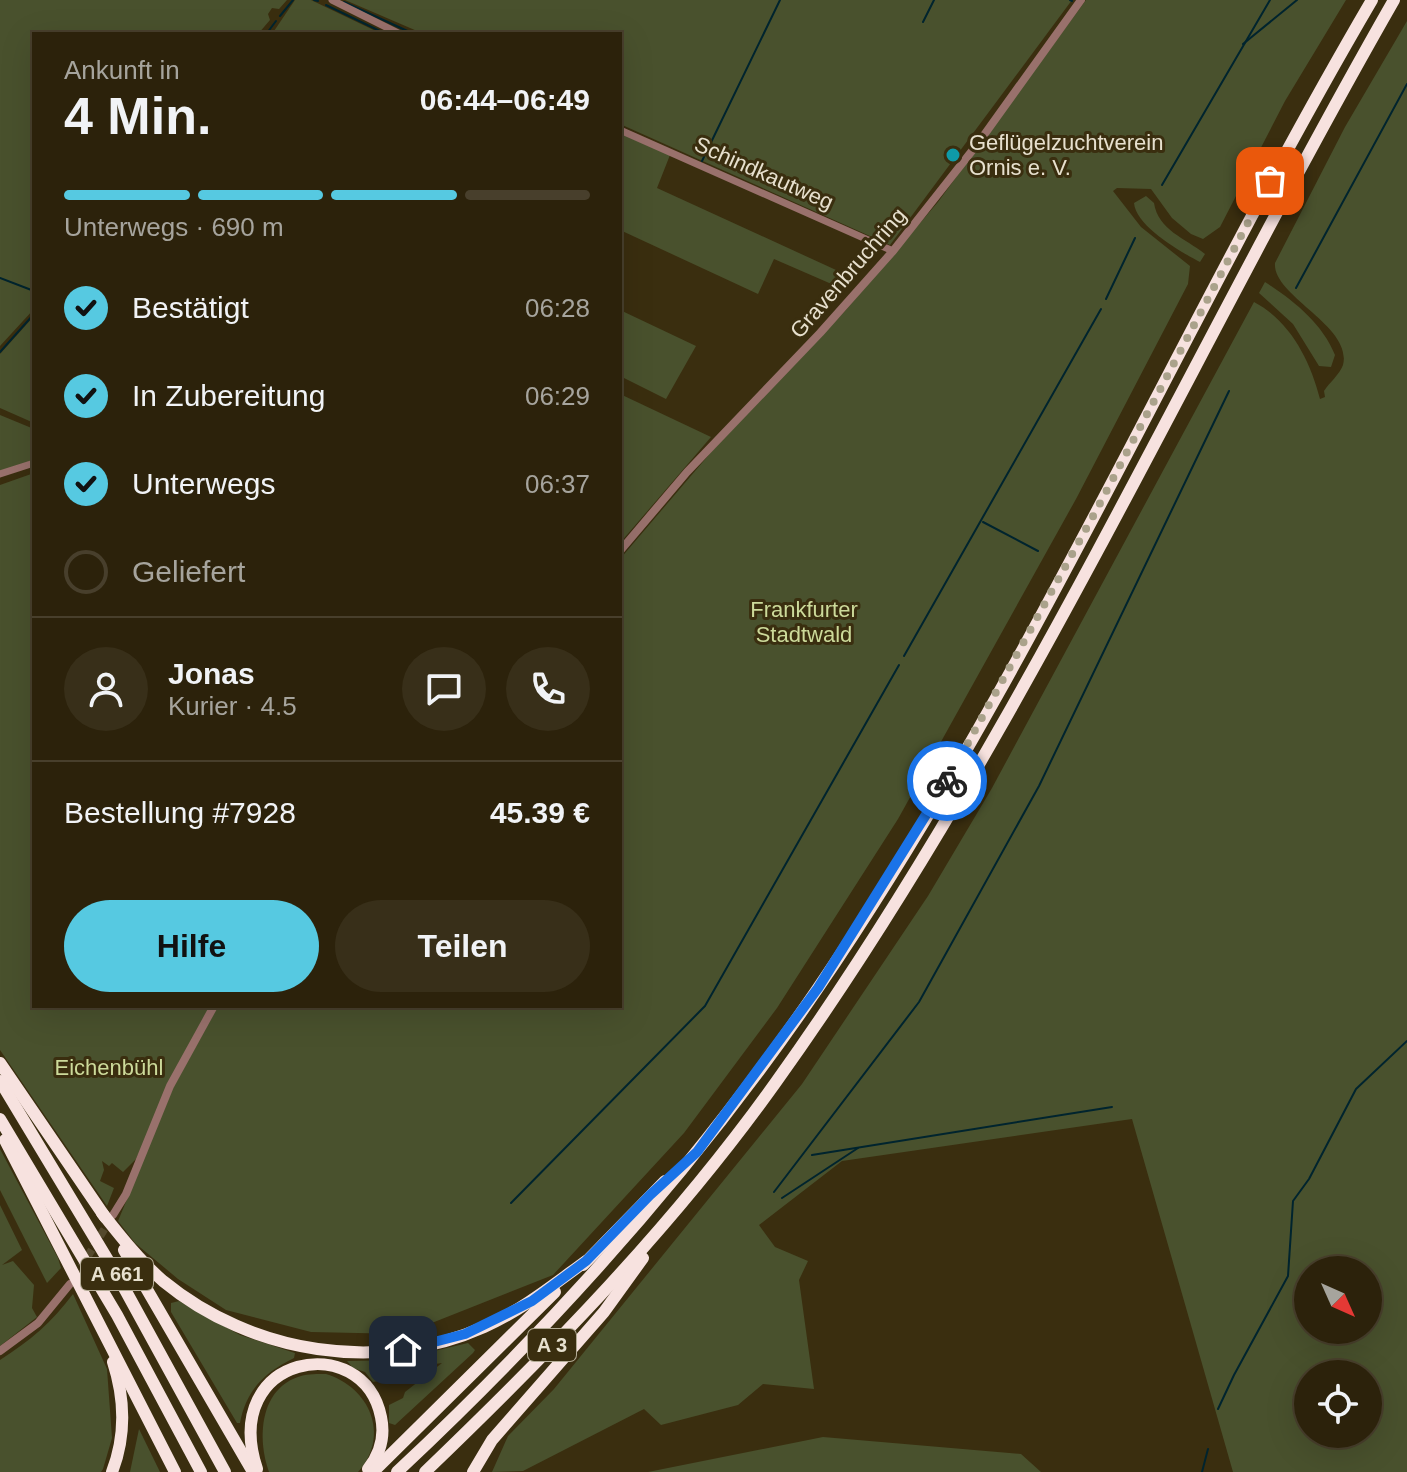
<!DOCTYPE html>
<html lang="de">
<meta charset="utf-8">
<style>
:root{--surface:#2c220b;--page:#382f19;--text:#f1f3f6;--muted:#a6a49d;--line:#483f2c;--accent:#56c9e1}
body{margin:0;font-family:Arial,sans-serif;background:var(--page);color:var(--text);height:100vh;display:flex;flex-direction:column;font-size:30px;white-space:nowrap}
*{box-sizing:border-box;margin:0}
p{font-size:26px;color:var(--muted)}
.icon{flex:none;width:44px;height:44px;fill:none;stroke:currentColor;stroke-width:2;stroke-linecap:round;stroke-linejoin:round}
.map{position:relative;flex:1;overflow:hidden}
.sheet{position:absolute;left:32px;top:32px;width:590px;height:976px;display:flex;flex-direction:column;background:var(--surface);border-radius:0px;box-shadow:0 8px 32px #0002,0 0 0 2px var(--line)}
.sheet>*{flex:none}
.needle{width:52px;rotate:135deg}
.buttons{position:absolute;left:1294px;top:1256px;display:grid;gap:16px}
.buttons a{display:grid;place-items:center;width:88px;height:88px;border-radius:50%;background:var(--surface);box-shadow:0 8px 32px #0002,0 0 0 2px var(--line);font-size:40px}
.pin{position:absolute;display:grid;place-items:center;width:68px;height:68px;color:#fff;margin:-34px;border-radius:16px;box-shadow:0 4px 12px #0006}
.courier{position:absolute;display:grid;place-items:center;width:80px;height:80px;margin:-40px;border:6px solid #1a73e8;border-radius:50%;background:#fff;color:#222;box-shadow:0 2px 10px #0007}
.head em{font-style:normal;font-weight:600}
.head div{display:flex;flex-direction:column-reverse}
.head{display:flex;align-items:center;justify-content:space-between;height:136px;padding:0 32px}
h1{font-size:52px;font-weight:600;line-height:60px}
.bar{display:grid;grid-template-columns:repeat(4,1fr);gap:12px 8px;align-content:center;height:96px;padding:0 32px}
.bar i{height:10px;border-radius:6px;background:var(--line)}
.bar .on{background:var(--accent)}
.bar p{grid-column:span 4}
.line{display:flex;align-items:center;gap:20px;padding:0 32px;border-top:2px solid var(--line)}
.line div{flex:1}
.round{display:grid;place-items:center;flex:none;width:84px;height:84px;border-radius:42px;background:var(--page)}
ol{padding:0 32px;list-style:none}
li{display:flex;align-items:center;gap:24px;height:88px}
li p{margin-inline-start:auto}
li .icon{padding:8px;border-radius:50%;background:var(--accent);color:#111;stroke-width:4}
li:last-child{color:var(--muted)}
li i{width:44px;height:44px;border:4px solid var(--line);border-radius:50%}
.cta{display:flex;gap:16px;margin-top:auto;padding:16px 32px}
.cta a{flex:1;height:92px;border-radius:48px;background:var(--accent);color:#111;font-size:32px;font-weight:600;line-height:92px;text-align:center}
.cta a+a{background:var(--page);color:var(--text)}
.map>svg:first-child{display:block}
.green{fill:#49512d;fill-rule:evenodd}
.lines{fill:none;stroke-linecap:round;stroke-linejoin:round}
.stream{stroke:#00242e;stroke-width:2}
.tertiary-tunnel{stroke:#54492c;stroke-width:8;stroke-dasharray:8 4;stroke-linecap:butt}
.minor{stroke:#99716c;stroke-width:7}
.tertiary{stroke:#99716c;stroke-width:8}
.motorway{stroke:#f7e2df;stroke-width:12}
.done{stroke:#aaa28b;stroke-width:8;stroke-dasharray:0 14.4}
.route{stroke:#1a73e8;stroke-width:10}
.culture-dot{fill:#0f9aa8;stroke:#3a2e0f;stroke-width:3}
.labels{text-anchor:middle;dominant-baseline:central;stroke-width:6;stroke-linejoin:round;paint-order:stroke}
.shield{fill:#3a2e0f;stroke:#b3ab95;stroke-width:2}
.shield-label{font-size:20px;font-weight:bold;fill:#e7e0ce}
.poi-label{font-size:22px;fill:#e7e0ce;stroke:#3a2e0f;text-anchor:start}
.street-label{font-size:22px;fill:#e7e0ce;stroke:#3a2e0f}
.park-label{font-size:22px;fill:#ccda9a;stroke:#3a2e0f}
</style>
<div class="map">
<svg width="1407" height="1472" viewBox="0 0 1407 1472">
<rect width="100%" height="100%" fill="#3a2e0f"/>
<g class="green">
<polygon points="0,0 287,0 279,9 272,8 268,14 270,20 258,34 34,34 34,309 0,346"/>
<polygon points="295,0 311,0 382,34 272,34"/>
<polygon points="345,0 1072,0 890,245 620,124 620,34 424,34"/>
<polygon points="1086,0 1346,0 1285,101 1220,227 1203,239 1191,234 1172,218 1151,189 1117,188 1113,191 1141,227 1190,266 1188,284 1076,499 898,819 777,1008 684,1133 553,1275 404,1334 311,1332 226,1310 178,1279 135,1243 118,1221 173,1088 218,1006 620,1006 620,559 713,450 845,311 938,202"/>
<path d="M1407,21V1472H1233L1132,1119L842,1161L759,1225L775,1247L808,1261L799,1280L814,1389L763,1384L738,1405L661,1425L644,1409L523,1471L492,1472L508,1436L554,1389L802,1084L928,896L992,788L1254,302C1289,320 1310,359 1320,399L1325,397L1324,391C1329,383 1340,374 1343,365C1353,326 1272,296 1275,263L1345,127ZM1368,1270V1330H1308V1270ZM1368,1374V1434H1308V1374Z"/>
<polygon points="620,133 670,155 657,188 847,275 850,277 843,289 774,259 758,294 620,230"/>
<path d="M1146,196L1154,203C1158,230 1185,238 1205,254L1200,262C1183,253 1136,227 1134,203Z"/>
<path d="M1265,282C1294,301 1322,323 1335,355L1331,367L1319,366L1293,324L1259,293Z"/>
<polygon points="620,310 696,346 666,399 620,376"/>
<polygon points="34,316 34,423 0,408 0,354"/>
<polygon points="620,394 711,437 620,543"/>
<polygon points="0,415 34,429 34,460 0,472"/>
<polygon points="34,473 34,1006 210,1006 136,1159 123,1172 112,1163 109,1166 102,1161 104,1170 100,1181 114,1188 107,1206 0,1050 0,485"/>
<polygon points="0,1149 58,1258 61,1268 47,1283 0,1190"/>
<polygon points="0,1205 22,1250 2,1265 13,1261 34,1285 32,1308 37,1317 0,1346"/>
<path d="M73,1294L107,1369L112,1438L103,1469L101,1472H0V1360C30,1341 52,1322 73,1294Z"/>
<path d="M179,1301L240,1335L295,1353L294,1358C265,1372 246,1390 240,1423H237L171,1312V1303Z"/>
<path d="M468,1343L475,1350L473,1353L395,1425L389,1423V1405L403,1398L405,1392L442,1363C428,1366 417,1363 402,1368C391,1372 384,1381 373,1382L365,1372L353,1368L347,1361L396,1360Z"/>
<path d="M326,1374C369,1387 391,1435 358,1472H269C257,1439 259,1388 301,1376C308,1374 318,1374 326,1374Z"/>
<polygon points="139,1429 160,1472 130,1472"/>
<polygon points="823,1437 1021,1454 1041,1472 648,1472"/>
</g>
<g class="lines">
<g class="stream">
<polyline points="314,0 318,1"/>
<polyline points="1070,0 1072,1"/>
<polyline points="344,2 414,34"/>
<polyline points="326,5 386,34"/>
<polyline points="280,16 293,0"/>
<polyline points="923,22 934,0"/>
<polyline points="267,33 276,21"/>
<polyline points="1243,44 1297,0"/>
<polyline points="702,161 780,0"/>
<polyline points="1162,185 1270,0"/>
<polyline points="0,278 34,291"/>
<polyline points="1296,288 1407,84"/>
<polyline points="1106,299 1135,238"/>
<polyline points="0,352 34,314"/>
<polyline points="983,522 1038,551"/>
<polyline points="904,656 1101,309"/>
<polyline points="812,1155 1112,1107"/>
<polyline points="774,1192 919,1002 1039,786 1229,391"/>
<polyline points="782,1198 858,1148"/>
<polyline points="511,1203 705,1006 899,665"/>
<polyline points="1218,1409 1234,1375 1288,1276 1293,1201 1309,1179 1356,1089 1407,1041"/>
<polyline points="1202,1472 1208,1449"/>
</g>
<polyline class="tertiary-tunnel" points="75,1277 110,1220"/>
<g class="minor">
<polyline points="332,0 400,34"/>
<polyline points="620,130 893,251"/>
<polyline points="0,474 34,463"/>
</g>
<g class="tertiary">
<polyline points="620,551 687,472 820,333 893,251 979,142 1081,0"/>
<polyline points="113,1215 126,1194 170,1086 214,1006"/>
<polyline points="0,1351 38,1323 70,1284"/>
</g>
<g class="motorway">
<polyline points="0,1063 105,1217"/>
<polyline points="0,1081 117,1275 225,1472"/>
<polyline points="0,1119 117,1315 201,1472"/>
<polyline points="5,1140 175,1472"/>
<path d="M102,1213C121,1237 140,1261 163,1281C252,1354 379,1374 484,1327C522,1310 553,1285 586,1261"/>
<polyline points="124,1250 253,1472"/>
<polyline points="583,1265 665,1181"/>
<path d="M257,1469C219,1354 363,1329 381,1417C385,1436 381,1453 368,1469"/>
<path d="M112,1472C126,1436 125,1399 113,1362"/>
<polyline points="373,1472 555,1292"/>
<path d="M397,1472C554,1325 697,1166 818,988C1031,676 1181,326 1372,0"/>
<path d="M425,1472C551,1351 674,1225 776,1082C1018,744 1188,360 1394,0"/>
<polyline points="473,1472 492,1440 604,1312 643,1258"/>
</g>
</g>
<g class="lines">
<polyline class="done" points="947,781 1097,509 1270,181"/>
<polyline class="route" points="403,1350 465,1334 532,1301 586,1261 650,1195 697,1152 818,988 947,781"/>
</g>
<circle class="culture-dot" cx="953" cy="155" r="8"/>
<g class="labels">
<g class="shield">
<rect x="81" y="1258" width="72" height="32" rx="6"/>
<rect x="528" y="1329" width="48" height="32" rx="6"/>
</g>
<g class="shield-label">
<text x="117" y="1274">A 661</text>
<text x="552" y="1345">A 3</text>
</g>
<g class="poi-label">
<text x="969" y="142">Geflügelzuchtverein<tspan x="969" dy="25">Ornis e. V.</tspan></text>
</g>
<g class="street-label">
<text transform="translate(764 173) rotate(24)">Schindkautweg</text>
<text transform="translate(848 273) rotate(-49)">Gravenbruchring</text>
</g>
<g class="park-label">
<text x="804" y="609">Frankfurter<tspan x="804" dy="25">Stadtwald</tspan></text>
<text x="109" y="1067">Eichenbühl</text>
</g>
</g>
</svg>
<div class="buttons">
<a><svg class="needle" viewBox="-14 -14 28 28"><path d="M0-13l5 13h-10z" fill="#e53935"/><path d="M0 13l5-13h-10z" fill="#a6a49d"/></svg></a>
<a><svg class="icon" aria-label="locate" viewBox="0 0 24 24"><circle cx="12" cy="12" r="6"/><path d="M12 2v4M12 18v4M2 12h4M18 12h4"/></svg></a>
</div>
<div class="pin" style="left:1270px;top:181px;background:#ea580c"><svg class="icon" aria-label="bag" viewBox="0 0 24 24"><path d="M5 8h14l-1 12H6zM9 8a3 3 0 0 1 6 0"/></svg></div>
<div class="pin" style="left:403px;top:1350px;background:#1f2937"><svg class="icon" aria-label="home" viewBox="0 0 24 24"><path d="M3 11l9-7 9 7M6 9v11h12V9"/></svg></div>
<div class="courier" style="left:947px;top:781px"><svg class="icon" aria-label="bike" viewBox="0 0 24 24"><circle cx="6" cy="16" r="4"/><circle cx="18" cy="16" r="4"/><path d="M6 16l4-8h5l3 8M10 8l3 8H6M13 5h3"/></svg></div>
<section class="sheet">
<div class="head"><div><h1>4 Min.</h1><p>Ankunft in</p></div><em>06:44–06:49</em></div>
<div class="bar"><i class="on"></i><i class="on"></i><i class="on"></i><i></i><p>Unterwegs · 690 m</p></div>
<ol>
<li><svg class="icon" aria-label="check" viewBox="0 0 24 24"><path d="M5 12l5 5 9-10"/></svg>Bestätigt<p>06:28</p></li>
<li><svg class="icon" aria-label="check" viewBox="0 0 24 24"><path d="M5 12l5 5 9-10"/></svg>In Zubereitung<p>06:29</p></li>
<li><svg class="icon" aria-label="check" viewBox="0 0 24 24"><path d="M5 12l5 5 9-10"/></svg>Unterwegs<p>06:37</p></li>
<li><i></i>Geliefert</li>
</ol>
<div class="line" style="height:144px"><a class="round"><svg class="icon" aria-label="person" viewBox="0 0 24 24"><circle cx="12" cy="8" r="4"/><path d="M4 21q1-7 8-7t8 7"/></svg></a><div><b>Jonas</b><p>Kurier · 4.5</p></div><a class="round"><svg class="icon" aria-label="chat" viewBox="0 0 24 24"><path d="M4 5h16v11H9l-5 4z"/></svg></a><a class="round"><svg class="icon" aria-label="phone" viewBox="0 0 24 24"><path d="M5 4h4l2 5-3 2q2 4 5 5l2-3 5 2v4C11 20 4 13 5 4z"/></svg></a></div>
<div class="line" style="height:104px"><div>Bestellung #7928</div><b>45.39 €</b></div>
<div class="cta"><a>Hilfe</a><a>Teilen</a></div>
</section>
</div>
